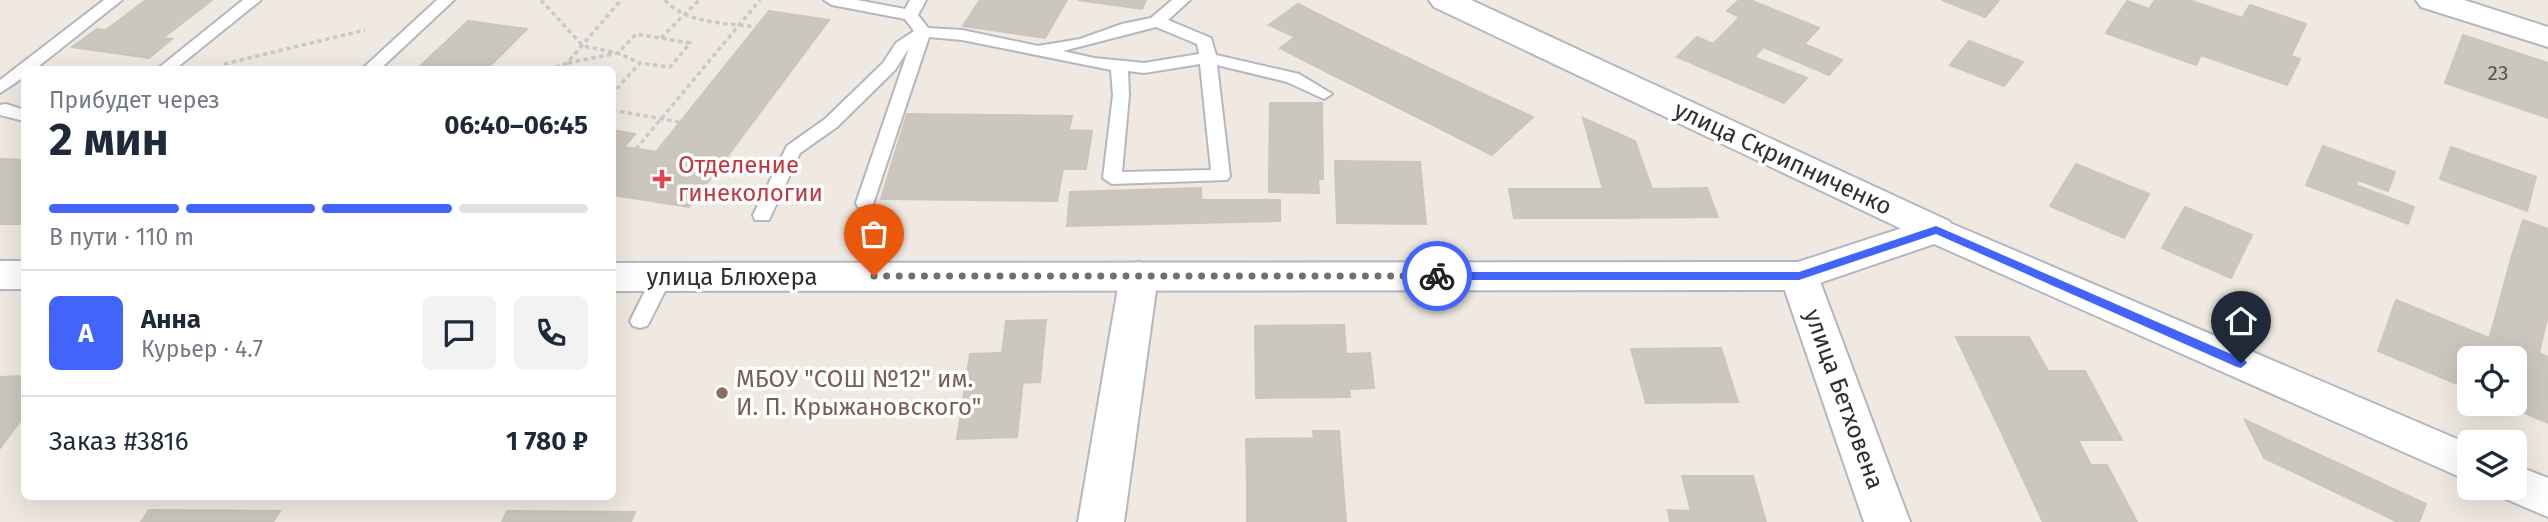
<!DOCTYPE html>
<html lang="ru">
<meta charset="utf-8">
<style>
:root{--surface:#fff;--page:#f2f2f3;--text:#1f2937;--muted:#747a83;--line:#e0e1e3;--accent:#4264fb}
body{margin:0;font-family:"Fira Sans",sans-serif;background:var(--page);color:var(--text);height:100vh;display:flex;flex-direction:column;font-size:26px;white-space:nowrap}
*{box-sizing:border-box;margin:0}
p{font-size:23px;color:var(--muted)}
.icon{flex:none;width:38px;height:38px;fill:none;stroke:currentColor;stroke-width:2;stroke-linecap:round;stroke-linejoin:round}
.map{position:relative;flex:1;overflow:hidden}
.side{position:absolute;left:21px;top:66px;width:595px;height:434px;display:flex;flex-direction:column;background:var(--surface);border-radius:10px;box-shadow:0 7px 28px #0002}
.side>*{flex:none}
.buttons{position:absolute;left:2457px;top:346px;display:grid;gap:14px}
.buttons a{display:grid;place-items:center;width:70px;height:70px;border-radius:10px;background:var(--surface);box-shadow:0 7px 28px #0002;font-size:35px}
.pin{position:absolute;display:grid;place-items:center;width:60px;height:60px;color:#fff;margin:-72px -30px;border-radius:50% 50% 50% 0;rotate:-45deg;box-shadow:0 0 7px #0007}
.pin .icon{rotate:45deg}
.courier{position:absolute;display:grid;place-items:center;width:70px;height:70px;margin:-35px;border:5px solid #4264fb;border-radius:50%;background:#fff;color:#222;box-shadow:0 2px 9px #0007}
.head em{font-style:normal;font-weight:700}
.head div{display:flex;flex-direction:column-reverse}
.head{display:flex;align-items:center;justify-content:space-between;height:119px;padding:0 28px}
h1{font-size:46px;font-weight:700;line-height:52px}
.bar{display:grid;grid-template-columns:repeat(4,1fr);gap:10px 7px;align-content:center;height:84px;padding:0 28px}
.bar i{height:9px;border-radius:5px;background:var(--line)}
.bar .current{background:var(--accent)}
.bar p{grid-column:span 4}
.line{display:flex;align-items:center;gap:18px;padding:0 28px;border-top:2px solid var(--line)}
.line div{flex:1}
.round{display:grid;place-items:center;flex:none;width:74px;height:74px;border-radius:10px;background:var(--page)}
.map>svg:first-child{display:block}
.building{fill:#cbc7bf;stroke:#cbc5ba;stroke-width:2}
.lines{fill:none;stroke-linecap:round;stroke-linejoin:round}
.lane-casing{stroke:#b4b7c1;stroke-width:4}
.street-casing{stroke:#b4b7c1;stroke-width:4}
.secondary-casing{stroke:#b4b7c1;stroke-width:4}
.path{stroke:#c9c9c9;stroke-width:3.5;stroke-dasharray:4.5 3.5;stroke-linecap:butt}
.lane{fill:#fff;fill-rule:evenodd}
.street{fill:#fff;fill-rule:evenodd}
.secondary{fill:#fff;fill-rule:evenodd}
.route{fill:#4264fb}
.done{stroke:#726f6d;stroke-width:7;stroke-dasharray:0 12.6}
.health-dot{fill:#e0444e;stroke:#fff;stroke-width:2.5}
.education-dot{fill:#8d6e63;stroke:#fff;stroke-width:2.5}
.labels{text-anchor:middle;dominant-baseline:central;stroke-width:7;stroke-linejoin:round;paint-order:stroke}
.number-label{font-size:21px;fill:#555452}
.street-label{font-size:24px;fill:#2e2e2e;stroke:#fff}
.health-label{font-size:24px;fill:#be3a42;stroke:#fff;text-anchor:start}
.education-label{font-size:24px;fill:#785e54;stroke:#fff;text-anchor:start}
</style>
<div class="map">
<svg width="2548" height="522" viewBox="0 0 2548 522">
<rect width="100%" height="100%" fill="#efe9e1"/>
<g class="building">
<polygon points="146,0 212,0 163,38 106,30"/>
<polygon points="980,0 1067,0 1045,38 963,26"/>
<polygon points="1078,0 1146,0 1142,9"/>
<polygon points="1739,0 1750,0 1819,28 1804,44 1777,33 1754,57 1807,78 1784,103 1677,57 1697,37 1713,44 1740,17 1727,11"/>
<polygon points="1942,0 1999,0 1985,17"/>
<polygon points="2155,0 2189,0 2242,18 2250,5 2306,24 2291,56 2300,59 2287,85 2201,55 2196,65 2106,33 2127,1 2149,9"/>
<polygon points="1298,4 1372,41 1329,73 1280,48 1295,37 1269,25"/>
<polygon points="769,11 829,20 723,162 656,152"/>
<polygon points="468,21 527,29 486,70 416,70"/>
<polygon points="97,29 163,38 172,39 149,58 72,47"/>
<polygon points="1777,33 1804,44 1842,60 1829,75 1763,47"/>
<polygon points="2463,35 2548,63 2548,118 2445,83"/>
<polygon points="1372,41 1477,91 1435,126 1329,73"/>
<polygon points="1969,41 2023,62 2004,86 1950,65"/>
<polygon points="1477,91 1533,117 1492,155 1435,126"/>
<polygon points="1270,103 1322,103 1323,179 1269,178"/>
<polygon points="907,114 1072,116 1069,130 1092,131 1086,169 1063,169 1057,201 881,199"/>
<polygon points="1583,118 1635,141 1652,189 1707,188 1718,217 1611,218"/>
<polygon points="612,130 635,134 624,147 723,162 689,207 612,195"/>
<polygon points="2323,146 2395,172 2388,191 2358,180 2356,185 2313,169"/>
<polygon points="2451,147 2536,177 2527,211 2440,179"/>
<polygon points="0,159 24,160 24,224 0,224"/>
<polygon points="1335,161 1420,162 1426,224 1337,223"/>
<polygon points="2076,164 2149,194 2124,238 2050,206"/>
<polygon points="2313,169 2414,207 2408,224 2306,185"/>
<polygon points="1269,178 1318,179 1319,193 1269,192"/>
<polygon points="1201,188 1201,200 1280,200 1280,221 1067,226 1070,192"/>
<polygon points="1509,189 1544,189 1550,218 1514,218"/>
<polygon points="1544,189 1604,189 1611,218 1550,218"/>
<polygon points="2185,207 2252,235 2231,278 2162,248"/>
<polygon points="2523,220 2548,229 2548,274 2511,259"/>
<polygon points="2511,259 2548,274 2548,315 2539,353 2491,333"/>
<polygon points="2396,300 2489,338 2491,333 2548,357 2548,423 2504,404 2515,404 2515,359 2469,359 2469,389 2378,351"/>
<polygon points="1046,320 1040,382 1023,383 1026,352 1002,353 1006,321"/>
<polygon points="1344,325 1346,354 1370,353 1374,388 1349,389 1350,397 1256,398 1255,326"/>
<polygon points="1956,337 2029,337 2048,371 2085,371 2122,440 2005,440"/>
<polygon points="1721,348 1738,402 1646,403 1631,349"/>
<polygon points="1026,352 1017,437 957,439 970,354"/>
<polygon points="24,376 24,416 0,448 0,377"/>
<polygon points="2245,420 2426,504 2419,522 2398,522 2264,458"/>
<polygon points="1313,431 1339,431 1343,484 1247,485 1246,439 1314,438"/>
<polygon points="2005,440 2078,440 2091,465 2107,465 2137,522 2043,522"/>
<polygon points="1682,476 1753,476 1766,522 1670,522 1668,510 1691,511"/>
<polygon points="1343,484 1346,522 1247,522 1247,485"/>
<polygon points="149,510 280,511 273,522 141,522"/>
<polygon points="507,511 635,512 631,522 502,522"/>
</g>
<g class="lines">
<defs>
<g id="lane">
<polygon points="104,0 122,0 34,70 24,70 24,77 0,93 0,80"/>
<polygon points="243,0 261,0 174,70 156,70"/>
<polygon points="437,0 454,0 379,70 361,70"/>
<path d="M824,0H857L905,9L910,0H926L918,15L928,28L962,30L1038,46L1080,39L1122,24L1151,18L1172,0H1190L1168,20L1211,38L1216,55L1299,74L1332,94L1324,99L1287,82L1217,65L1230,176L1227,180L1112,184L1103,178L1113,95L1111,70L962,40L929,37L872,207H858L856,203L909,48L895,70L837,127L800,153L769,220H755L753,215L787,146L825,119L883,63L896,43L914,31L905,19L832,5ZM1156,27L1197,44L1199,54L1144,63L1094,58L1063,51ZM1200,64L1211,170L1122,172L1129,95L1128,71L1144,73Z"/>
<polygon points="6,104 24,110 24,121 0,115 0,105"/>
<polygon points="662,270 669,272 672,277 650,321 647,326 640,328 633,326 630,321 652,277 655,272"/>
</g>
<g id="street">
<polygon points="1429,0 1471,0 1949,221 1955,230 1949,239 1936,243 1923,239 1434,7"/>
<polygon points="2416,0 2464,0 2548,27 2548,47 2421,7"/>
<polygon points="1139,262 1153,266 1158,276 1124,522 1078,522 1120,276 1125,266"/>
<polygon points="1799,262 1813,266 1818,276 1910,522 1864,522 1780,276 1785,266"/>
</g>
<g id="secondary">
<polygon points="1936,217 2469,444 2469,481 1934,244 1799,290 612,291 612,263 1798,262"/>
<rect x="0" y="261" width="24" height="28"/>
<polygon points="2515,465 2548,478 2548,517 2499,496 2495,488 2515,488"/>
</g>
</defs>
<use href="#lane" class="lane-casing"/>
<use href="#street" class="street-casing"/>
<use href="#secondary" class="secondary-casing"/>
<g class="path">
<polyline points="541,0 583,46 618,53 640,63"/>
<path d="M665,0C686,24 727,23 756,27"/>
<polyline points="661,38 699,0"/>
<polyline points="224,64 365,30"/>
<polyline points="548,70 567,63 621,0"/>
<polyline points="569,70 567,63 618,53 636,34 690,43 670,67 640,63 612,94"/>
<polyline points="612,110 679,122"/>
<polyline points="636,149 760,0"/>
</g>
<use href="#lane" class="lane"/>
<use href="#street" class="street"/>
<use href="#secondary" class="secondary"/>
</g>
<polygon class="route" points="1936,226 2245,360 2247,363 2241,368 2237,367 1936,234 1799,280 1437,280 1432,276 1437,272 1799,272"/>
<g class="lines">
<polyline class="done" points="874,276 1437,276"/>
</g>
<path class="health-dot" d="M658.5 168.5h7v7h7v7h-7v7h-7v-7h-7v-7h7z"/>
<circle class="education-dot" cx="722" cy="393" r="7"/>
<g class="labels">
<g class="number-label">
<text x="2498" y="73">23</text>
</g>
<g class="street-label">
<text transform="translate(1783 158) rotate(25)">улица Скрипниченко</text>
<text x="732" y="277">улица Блюхера</text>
<text transform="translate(1844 399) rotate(70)">улица Бетховена</text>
</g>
<g class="health-label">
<text x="678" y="165">Отделение<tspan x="678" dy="28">гинекологии</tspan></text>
</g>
<g class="education-label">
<text x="736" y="379">МБОУ "СОШ №12" им.<tspan x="736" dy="28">И. П. Крыжановского"</tspan></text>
</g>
</g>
</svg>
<div class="buttons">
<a><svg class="icon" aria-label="locate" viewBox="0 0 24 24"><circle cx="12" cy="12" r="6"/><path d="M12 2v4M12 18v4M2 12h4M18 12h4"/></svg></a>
<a><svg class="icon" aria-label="layers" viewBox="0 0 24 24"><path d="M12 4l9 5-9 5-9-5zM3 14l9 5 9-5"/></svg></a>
</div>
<div class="pin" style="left:874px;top:276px;background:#ea580c"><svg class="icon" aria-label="bag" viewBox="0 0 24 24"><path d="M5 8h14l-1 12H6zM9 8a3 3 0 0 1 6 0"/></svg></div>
<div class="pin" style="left:2241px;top:363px;background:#1f2937"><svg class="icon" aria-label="home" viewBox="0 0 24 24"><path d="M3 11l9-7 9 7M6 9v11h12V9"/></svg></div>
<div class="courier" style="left:1437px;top:276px"><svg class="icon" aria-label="bike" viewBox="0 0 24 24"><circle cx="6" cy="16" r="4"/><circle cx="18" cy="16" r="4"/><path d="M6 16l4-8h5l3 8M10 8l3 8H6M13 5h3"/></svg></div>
<section class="side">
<div class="head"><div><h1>2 мин</h1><p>Прибудет через</p></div><em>06:40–06:45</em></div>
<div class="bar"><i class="current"></i><i class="current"></i><i class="current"></i><i></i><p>В пути · 110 m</p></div>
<div class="line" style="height:126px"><b class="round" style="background:var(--accent);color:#fff">А</b><div><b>Анна</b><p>Курьер · 4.7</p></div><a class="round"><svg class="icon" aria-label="chat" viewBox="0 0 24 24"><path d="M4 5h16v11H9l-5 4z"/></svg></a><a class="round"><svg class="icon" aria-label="phone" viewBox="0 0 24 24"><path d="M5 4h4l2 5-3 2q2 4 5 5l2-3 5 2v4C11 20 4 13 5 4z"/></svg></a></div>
<div class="line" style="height:91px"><div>Заказ #3816</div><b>1 780 ₽</b></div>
</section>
</div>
